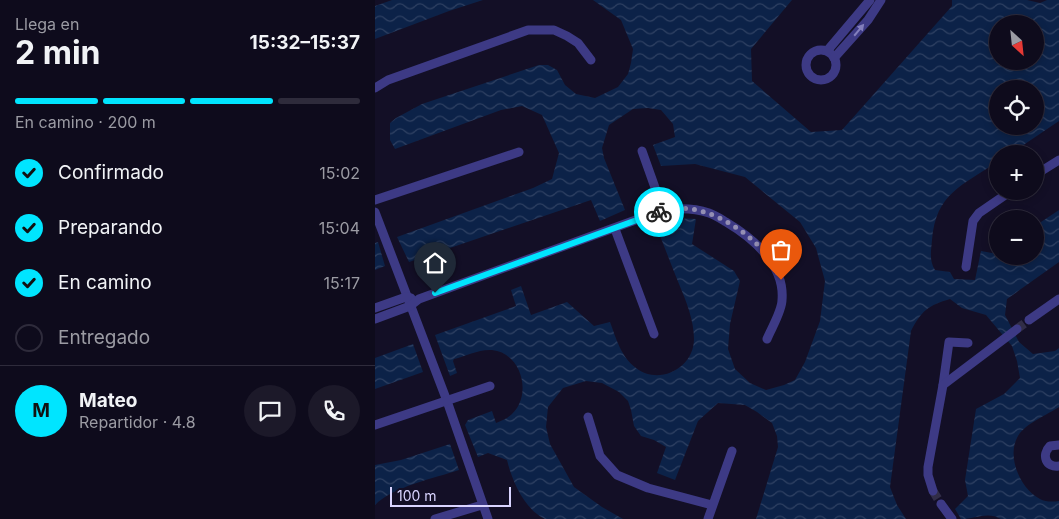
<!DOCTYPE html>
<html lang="es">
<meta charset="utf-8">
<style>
:root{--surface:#0e0b1c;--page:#1c1929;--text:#f1f3f6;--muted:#9b9ba3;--line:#2e2b3b;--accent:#00e5ff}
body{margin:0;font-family:Inter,sans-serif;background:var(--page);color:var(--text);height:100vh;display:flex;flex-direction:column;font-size:19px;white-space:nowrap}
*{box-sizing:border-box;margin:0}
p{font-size:16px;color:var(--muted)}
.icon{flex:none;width:28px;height:28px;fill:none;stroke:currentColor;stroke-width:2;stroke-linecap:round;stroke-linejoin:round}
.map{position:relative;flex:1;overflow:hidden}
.side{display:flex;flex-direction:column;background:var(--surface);width:375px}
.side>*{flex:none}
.needle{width:32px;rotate:153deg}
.fabs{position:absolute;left:614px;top:15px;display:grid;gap:10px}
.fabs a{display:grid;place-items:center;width:55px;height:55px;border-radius:50%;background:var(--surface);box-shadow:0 2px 8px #0003,0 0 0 1px var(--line);font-size:25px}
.scale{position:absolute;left:15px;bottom:12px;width:121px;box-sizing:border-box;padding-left:5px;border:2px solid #d9d4ff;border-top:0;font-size:14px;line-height:18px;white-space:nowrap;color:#d9d4ff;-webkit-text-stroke:4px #130f26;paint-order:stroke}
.pin{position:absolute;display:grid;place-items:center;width:42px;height:42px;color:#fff;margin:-51px -21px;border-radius:50% 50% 50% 0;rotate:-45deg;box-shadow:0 0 5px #0007}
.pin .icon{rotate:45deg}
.courier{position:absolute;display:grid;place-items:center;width:50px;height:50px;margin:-25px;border:4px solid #00e5ff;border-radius:50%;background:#fff;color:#222;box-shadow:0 1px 6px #0007}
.head em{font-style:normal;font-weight:700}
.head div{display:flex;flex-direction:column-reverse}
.head{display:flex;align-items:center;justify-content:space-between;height:85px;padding:0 15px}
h1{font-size:32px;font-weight:700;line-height:38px}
.bar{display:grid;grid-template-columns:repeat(4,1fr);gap:8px 5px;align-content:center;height:60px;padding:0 15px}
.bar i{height:6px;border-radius:4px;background:var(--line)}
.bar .current{background:var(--accent)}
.bar p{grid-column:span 4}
.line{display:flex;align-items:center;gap:12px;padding:0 15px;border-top:1px solid var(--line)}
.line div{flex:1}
.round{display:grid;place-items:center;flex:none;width:52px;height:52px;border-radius:26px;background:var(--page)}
ol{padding:0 15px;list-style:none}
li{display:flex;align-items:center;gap:15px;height:55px}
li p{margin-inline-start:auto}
li .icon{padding:5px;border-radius:50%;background:var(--accent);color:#111;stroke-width:4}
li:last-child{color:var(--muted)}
li i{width:28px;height:28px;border:2px solid var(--line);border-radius:50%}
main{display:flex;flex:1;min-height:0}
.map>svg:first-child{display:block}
.water{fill:url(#water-waves);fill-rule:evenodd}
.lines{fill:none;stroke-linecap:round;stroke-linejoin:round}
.minor-tunnel{stroke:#312d47;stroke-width:9;stroke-dasharray:9 4.5;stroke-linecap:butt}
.minor{stroke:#3d3a85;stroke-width:9}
.oneway{fill:#837fbc}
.done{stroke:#948fb3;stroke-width:5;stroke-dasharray:0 9}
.route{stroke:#00e5ff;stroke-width:6}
</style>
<main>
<section class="side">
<div class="head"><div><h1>2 min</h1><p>Llega en</p></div><em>15:32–15:37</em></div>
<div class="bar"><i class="current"></i><i class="current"></i><i class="current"></i><i></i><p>En camino · 200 m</p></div>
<ol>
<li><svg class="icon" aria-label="check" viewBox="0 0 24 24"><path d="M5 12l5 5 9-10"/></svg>Confirmado<p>15:02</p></li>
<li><svg class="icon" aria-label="check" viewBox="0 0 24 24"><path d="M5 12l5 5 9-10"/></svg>Preparando<p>15:04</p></li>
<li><svg class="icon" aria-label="check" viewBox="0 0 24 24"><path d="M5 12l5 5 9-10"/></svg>En camino<p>15:17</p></li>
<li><i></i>Entregado</li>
</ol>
<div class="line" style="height:90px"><b class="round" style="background:var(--accent);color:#111">M</b><div><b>Mateo</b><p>Repartidor · 4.8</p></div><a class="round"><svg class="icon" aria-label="chat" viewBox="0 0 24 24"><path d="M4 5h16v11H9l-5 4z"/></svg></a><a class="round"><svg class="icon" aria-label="phone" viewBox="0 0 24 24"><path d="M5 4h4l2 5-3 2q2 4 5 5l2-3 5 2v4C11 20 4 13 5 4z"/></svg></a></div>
</section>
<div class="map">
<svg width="684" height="519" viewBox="0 0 684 519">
<defs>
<pattern id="water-waves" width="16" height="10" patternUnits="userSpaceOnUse" patternTransform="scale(1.25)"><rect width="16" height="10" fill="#0c2248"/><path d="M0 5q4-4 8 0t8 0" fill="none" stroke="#2f4163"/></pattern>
</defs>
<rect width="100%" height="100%" fill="#130f26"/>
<g class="water">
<polygon points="17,0 108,0 74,11 0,39 0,6"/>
<path d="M218,0H417L376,49L377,81L436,132L467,130L577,6V0H652L665,3L672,0H684V121L635,154H622V162C587,186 561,193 557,240C556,252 554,260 560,270L575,272L579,279L600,280L606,251L617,253L622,250V256H660V226L684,210V262L632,299L630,315L644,342L658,354L680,351L684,348V407C672,415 651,423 643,436C631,456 645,489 665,499C670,502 678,502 684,501V519H626C613,511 600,519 586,519L580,509L593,496L590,480L601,409L629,394L645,378L642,361L637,346L611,315L587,308L575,299C554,305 546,311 536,331L515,487L522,505L531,519H381L403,447L402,436L397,423L382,412L370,405L343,403L323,421L300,480L282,473L291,447L279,440L266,436L259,426L256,410L253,401L244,392L227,383L211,381L188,388L173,407L171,427L175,444L199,487L227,507L248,519H170C150,510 137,481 132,460L113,453L103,457L90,425L93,420L117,411L121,423C125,421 129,420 132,418C159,401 149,353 117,350C104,349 91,356 79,359L78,361L82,373L75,376L60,335L141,306L136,290L146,286L156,315L192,302L219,326L235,322C241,338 246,357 261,368C284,386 319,368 319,339C319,320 311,301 304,284C296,265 289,245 281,226C294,220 306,217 321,219L317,244L359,271L365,281L355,324L353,349L360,369L375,383L391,390L409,385L420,380L430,362L445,321L450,281L441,248L425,222L370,177L320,164L286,166L278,145L300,137L298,124L286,110L273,108L258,109L234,125L227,148L229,158L250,210L225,221L216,200L34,262L22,237L158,188L177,179L184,153L167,115L147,106L126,110L20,149L15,140V123L21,118L47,104L164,65H173L182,70L190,85L201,94L220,98L243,87L253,74L256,63L258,49L246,20ZM622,24H660V61H622ZM622,89H660V126H622Z"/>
<polygon points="3,242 10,266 0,270 0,243"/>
<polygon points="38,344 48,372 0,389 0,358"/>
<path d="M75,444L84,470C60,478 17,487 0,505V465L26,460Z"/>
</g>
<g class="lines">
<g class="minor-tunnel">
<polyline points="642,329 654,320"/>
<polyline points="558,491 566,504"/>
</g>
<g class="minor">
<circle cx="446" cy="65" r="15"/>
<polyline points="452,51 495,0"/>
<polyline points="459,58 493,20 506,0"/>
<polyline points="0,88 13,80 153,30 179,30 192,36 203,43 216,60"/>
<polyline points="267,151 288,210"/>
<polyline points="660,175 684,160"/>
<polyline points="0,200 144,152"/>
<polyline points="0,212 72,401 113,519"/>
<polyline points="240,229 279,334"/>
<polyline points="591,267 598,221 604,213 636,191"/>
<polyline points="0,308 31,297 36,298"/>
<path d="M0,319L35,306L44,299L288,210C304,208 319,208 334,213C340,215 346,219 351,222C378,238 410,265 407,300C407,311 396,329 392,339"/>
<polyline points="654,320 684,299"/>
<polyline points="568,385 574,342 593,343"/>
<polyline points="213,417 225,456 242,475 273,488 337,505"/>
<polyline points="0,425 115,386"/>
<path d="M684,445L675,446C666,455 671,468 684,466"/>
<polyline points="558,491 553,475 553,467 568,385 642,329"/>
<polyline points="566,504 577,519"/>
<polyline points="60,519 107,505"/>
<polyline points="333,519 357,451"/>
</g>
</g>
<defs><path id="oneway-solid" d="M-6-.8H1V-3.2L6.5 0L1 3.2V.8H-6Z" transform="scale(1.25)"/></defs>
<use class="oneway" href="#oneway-solid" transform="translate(484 30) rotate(-50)"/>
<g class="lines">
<path class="done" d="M284,212C323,197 373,229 396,260C400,266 403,274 406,280"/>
<polyline class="route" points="60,293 284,212"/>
</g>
</svg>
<div class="fabs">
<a><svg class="needle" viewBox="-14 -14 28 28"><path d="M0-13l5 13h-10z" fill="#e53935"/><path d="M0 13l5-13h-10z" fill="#9b9ba3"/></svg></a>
<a><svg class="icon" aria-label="locate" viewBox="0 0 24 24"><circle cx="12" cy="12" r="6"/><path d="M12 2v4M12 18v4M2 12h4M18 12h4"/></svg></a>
<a>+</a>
<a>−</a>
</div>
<div class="scale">100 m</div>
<div class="pin" style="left:406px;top:280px;background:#ea580c"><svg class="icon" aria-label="bag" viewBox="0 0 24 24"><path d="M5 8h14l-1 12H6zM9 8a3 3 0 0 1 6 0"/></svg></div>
<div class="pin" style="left:60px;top:293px;background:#1f2937"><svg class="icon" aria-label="home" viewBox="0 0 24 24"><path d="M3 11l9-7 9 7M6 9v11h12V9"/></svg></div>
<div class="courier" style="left:284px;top:212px"><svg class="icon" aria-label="bike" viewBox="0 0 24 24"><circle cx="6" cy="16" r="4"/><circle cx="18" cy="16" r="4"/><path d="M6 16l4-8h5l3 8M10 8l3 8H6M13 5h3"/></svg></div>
</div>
</main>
